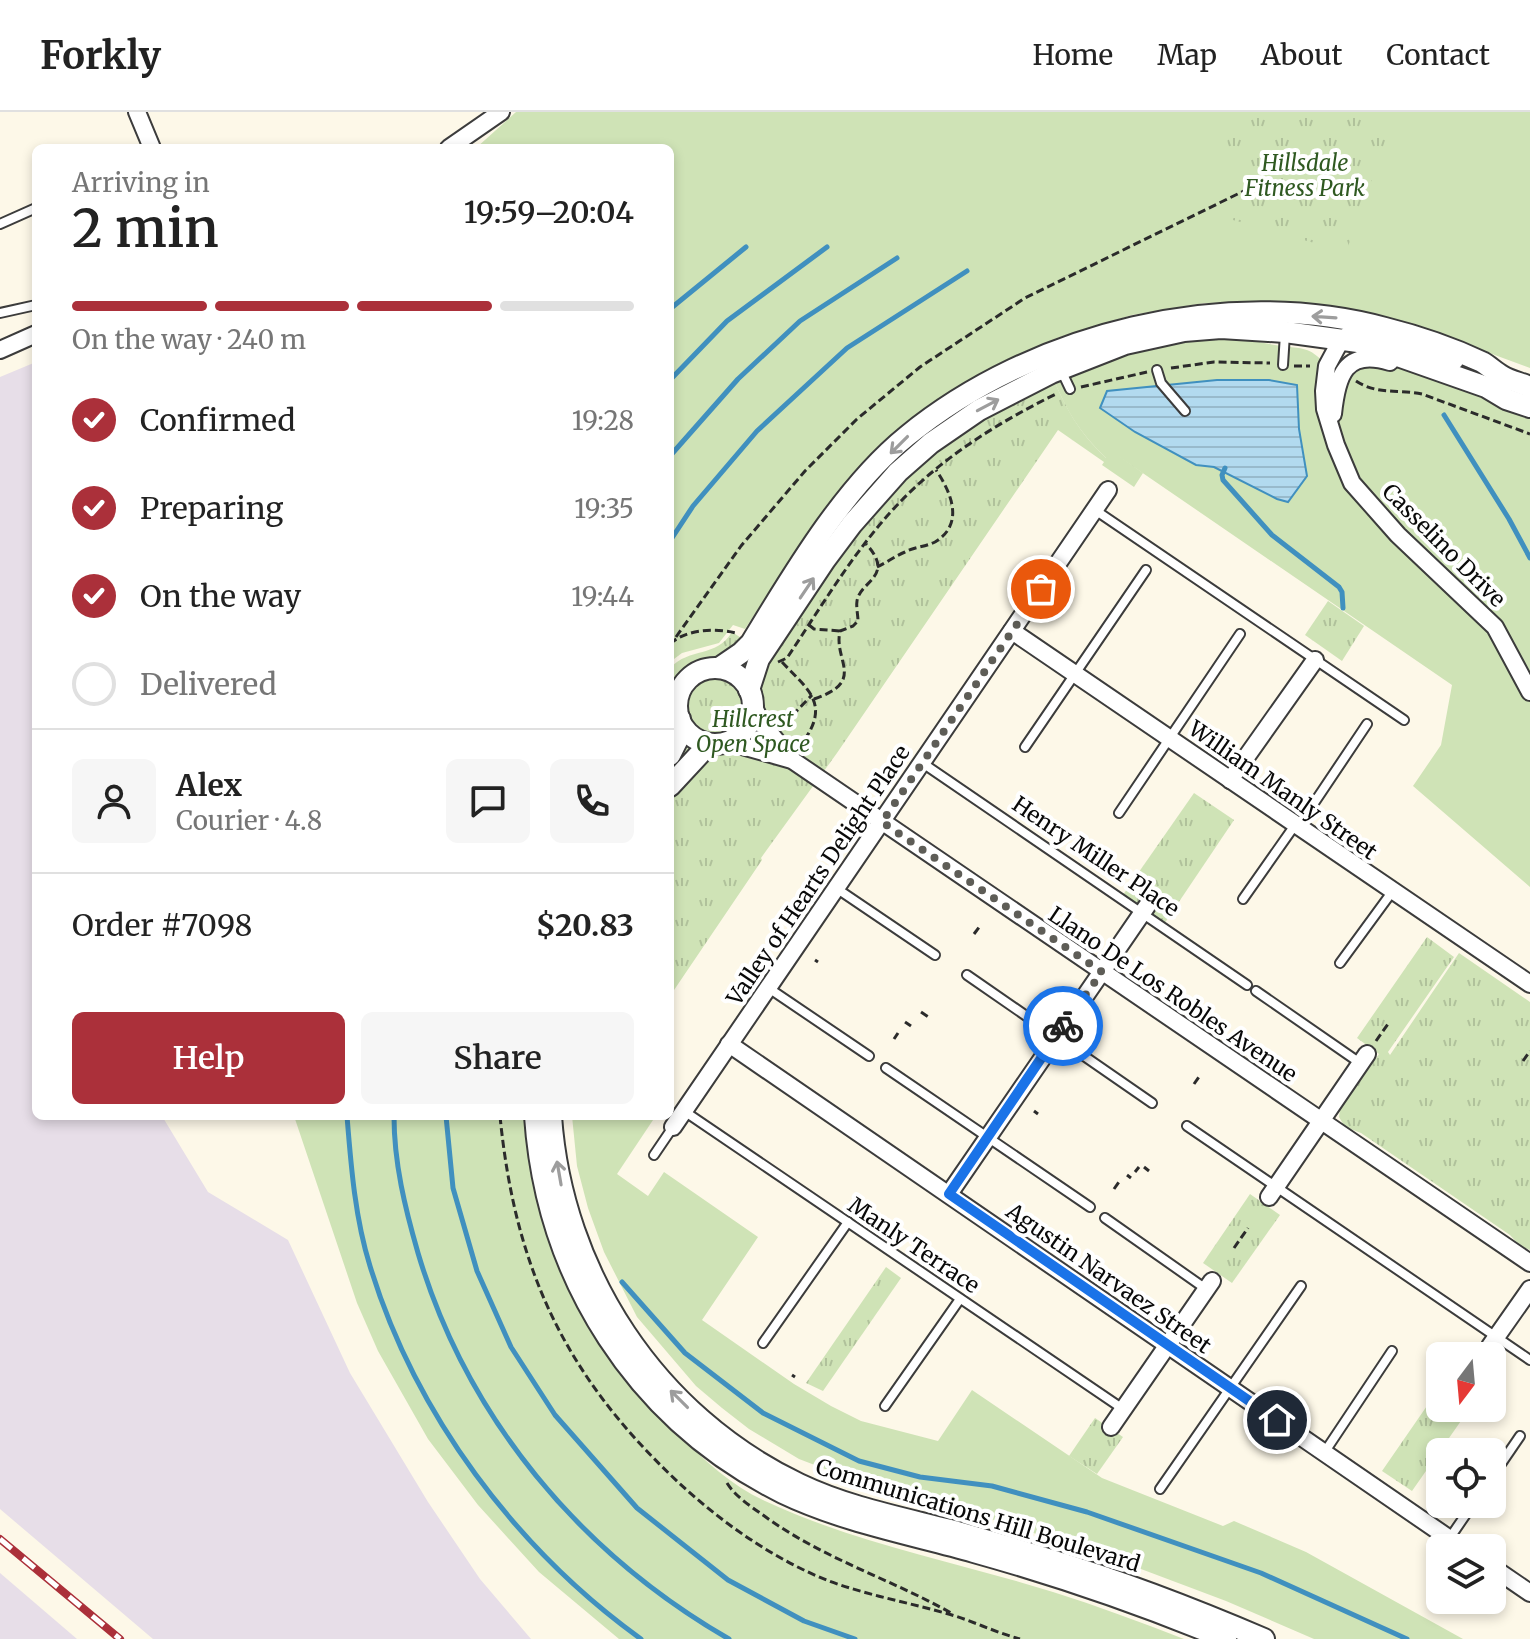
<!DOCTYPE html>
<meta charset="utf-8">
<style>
:root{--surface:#fff;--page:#f6f6f6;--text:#222;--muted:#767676;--line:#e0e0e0;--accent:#ab303a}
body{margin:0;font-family:Merriweather,serif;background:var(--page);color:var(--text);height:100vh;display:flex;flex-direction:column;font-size:30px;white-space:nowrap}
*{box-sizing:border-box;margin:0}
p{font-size:26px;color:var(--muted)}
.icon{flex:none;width:44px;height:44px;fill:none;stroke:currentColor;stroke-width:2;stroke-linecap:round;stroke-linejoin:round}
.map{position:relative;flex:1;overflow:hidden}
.drawer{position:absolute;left:32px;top:32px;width:642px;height:976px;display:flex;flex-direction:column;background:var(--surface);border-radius:12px;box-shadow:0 4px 12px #0003}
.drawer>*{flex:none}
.needle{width:52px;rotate:196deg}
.fabs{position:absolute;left:1426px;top:1230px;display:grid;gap:16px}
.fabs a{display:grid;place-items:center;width:80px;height:80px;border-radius:12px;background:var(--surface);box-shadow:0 4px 12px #0003;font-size:40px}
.pin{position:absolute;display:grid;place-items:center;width:68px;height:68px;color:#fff;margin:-34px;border:4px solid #fff;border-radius:50%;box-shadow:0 2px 8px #0007}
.courier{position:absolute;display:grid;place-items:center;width:80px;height:80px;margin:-40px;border:6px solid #1a73e8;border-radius:50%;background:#fff;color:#222;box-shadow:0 2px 10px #0007}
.summary em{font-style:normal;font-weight:600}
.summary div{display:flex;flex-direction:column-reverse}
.summary{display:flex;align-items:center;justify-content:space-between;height:136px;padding:0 40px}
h1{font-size:52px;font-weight:600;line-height:60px}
.bar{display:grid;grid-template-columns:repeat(4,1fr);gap:12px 8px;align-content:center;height:96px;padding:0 40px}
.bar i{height:10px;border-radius:6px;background:var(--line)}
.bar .current{background:var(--accent)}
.bar p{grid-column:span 4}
.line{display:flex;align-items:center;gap:20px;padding:0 40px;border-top:2px solid var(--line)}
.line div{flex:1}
.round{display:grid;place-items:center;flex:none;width:84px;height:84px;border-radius:12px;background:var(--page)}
ol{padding:0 40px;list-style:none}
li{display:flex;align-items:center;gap:24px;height:88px}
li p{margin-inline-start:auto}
li .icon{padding:8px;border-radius:50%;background:var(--accent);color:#fff;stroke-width:4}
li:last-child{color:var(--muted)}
li i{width:44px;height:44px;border:4px solid var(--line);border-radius:50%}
.primary-button{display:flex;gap:16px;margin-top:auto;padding:16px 40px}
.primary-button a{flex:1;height:92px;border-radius:12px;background:var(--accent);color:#fff;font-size:32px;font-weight:600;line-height:92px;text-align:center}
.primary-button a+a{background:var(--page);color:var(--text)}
header{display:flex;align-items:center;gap:48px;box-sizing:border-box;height:112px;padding:0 40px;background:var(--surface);border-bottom:2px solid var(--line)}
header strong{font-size:38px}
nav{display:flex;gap:44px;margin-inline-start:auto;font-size:28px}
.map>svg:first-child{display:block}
.industrial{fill:#e7dee8}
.grass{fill:#cfe3b6}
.park{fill:url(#park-tufts)}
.water{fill:url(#water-rules);stroke:#4090bf;stroke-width:2}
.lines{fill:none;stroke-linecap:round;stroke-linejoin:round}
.stream{stroke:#4090bf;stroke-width:5}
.service-casing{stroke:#3c3c3c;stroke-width:12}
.minor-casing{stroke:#3c3c3c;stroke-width:20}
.tertiary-casing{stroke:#3c3c3c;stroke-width:24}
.path{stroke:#2b2b2b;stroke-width:3;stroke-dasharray:8 4;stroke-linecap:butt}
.service{stroke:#fff;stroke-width:8}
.minor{stroke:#fff;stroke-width:16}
.tertiary{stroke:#fff;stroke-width:20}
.rail-casing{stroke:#ab303a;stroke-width:8}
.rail{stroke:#fff;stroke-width:5;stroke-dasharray:15;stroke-linecap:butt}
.oneway{stroke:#9d9d9d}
.done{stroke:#5e5d57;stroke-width:8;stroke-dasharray:0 14.4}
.route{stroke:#1a73e8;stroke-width:10}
.labels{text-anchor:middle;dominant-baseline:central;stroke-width:8;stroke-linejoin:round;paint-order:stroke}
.park-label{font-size:22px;font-style:italic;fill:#2f5921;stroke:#fff}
.street-label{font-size:22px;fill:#090909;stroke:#fff}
</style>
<header>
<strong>Forkly</strong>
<nav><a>Home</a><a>Map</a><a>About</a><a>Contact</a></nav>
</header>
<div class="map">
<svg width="1530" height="1527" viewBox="0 0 1530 1527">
<defs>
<pattern id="park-tufts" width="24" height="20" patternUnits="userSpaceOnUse" patternTransform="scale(2)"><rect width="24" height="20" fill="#cfe3b6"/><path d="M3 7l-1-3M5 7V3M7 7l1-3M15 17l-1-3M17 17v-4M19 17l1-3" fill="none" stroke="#b0c19b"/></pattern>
<pattern id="water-rules" width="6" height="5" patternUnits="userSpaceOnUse" patternTransform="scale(2)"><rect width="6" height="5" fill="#b2daef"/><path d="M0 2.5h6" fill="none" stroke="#98bacc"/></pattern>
</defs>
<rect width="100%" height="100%" fill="#fdf8e8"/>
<g class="industrial">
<polygon points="36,250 36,1004 162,1004 208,1080 288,1128 350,1261 428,1390 480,1467 531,1527 153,1527 0,1397 0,265"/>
<polygon points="0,1461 77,1527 0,1527"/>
</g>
<g class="grass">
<polygon points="516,0 1530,0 1530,256 1416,214 1319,192 1274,190 1205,191 1132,203 1057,226 1010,247 964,273 793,444 745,517 733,513 719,531 682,541 670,550 670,36 476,36"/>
<path d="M1221,216C1235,221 1249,228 1264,231C1306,240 1310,227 1338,270L1373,245L1530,299V775L1413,674L1441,633L1452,573L1112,340L1107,347C1078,319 1066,298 1051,261Z"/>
<path d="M294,1004H526C533,1132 588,1235 679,1323C704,1348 732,1374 765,1389C857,1432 957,1450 1053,1480C1097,1494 1141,1510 1184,1527H619L539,1460L478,1393L428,1327L378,1239L357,1191Z"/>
<polygon points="572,1004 655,1005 617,1062 648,1084 664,1060 758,1125 702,1208 794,1272 831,1294 861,1309 938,1329 972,1278 1102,1366 1223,1414 1234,1409 1306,1440 1463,1527 1314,1527 1226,1489 1133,1454 976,1402 867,1373 799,1347 749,1317 722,1296 696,1274 637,1205 604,1140 588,1096 577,1054"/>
</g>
<g class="park">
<polygon points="1232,0 1396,0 1346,140 1233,108 1243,64 1223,58"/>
<path d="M1051,261C1066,297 1078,319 1106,346L1112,339L1143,361L1134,375L1102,353L1104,350L1058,318L837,641L761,746L762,748L670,884V689L685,664L670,653V556C690,535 716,546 732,520L763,540L898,360Z"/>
<polygon points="1328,489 1364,514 1342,549 1305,523"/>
<polygon points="1194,681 1234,708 1160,818 1118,790"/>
<polygon points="1427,825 1454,845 1388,940 1390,943 1459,841 1530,890 1530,1138 1520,1134 1510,1123 1361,1021 1345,1015 1339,1005 1341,991 1351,982 1379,942 1357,926"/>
<polygon points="1250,1082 1280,1103 1232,1171 1203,1151"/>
<polygon points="886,1155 901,1166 823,1279 806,1271"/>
<polygon points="1440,1275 1440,1296 1470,1296 1412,1379 1382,1359"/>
<polygon points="1095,1306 1123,1325 1097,1362 1069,1344"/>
</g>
<polygon class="water" points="1217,268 1269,268 1297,273 1299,317 1307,364 1288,390 1277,387 1214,355 1196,353 1135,320 1100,296 1107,279"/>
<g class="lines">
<g class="stream">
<polyline points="670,197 746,135"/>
<polyline points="670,268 727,209 827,135"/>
<polyline points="1444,303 1509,407 1530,446"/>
<polyline points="670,344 738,267 800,209 897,146"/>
<polyline points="1225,356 1222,363 1223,368 1272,423 1339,475 1342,480 1343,496"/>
<polyline points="670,429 693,394 757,319 847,236 967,159"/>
<path d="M347,1004C351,1054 355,1106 370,1154C415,1302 516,1437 641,1527"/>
<path d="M394,1004C394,1051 405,1096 418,1141C467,1306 580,1441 729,1527"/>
<polyline points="446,1004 453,1076 477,1159 511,1235 555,1303 637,1396 728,1468 804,1509 855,1527"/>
<polyline points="622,1170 685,1241 763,1301 859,1349 920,1365 992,1374 1087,1400 1261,1461 1407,1527"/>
</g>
<defs>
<g id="service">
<polyline points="0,112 36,96"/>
<polyline points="0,201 36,193"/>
<polyline points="1283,253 1285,222"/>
<polyline points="1060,256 1070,277"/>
<polyline points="1157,258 1161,271 1185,299"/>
<polyline points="1095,398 1404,608"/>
<polyline points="1025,635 1146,458"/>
<polyline points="921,650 1247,873"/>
<polyline points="1119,701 1240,522"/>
<polyline points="1298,715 1367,612"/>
<polyline points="836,776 935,843"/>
<polyline points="1243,787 1295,713"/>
<polyline points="1340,851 1392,780"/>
<polyline points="967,863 1152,991"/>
<polyline points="770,877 869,944"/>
<polyline points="1256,879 1360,951"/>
<polyline points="886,956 1090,1095"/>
<polyline points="684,999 1123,1297"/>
<polyline points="1187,1014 1530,1248"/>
<polyline points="654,1043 673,1015"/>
<polyline points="1105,1106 1206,1177"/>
<polyline points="763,1231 848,1110"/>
<polyline points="885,1294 960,1187"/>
<polyline points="1324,1341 1392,1239"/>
<polyline points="1492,1365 1520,1324"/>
<polyline points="1160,1377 1301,1174"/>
<polyline points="1449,1427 1473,1392"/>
</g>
<g id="minor">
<polyline points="137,0 152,36"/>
<polyline points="449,36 501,0"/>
<polyline points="0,238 36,222"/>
<polyline points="1455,249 1381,226 1360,222 1348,223 1341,228 1327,254 1324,279 1325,297 1336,333 1352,371 1398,423 1495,515 1530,580"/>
<path d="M1333,302C1337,264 1345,236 1390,250"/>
<polyline points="1012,519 1530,872"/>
<polyline points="753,593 761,610 792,648"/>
<polyline points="728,630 792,648 1530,1151"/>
<polyline points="1230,668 1315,548"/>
<polyline points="729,932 1463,1436"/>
<polyline points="673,1015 1108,378"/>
<polyline points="949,1082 1147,794"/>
<polyline points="1269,1085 1367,942"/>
<polyline points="1490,1234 1530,1177"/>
<polyline points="1111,1315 1212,1169"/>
<polyline points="1492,1455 1530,1481"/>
</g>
<g id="tertiary">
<path d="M719,556L741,541L751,531C793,462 844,375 907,324C1033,221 1226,173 1385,216C1417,224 1452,236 1482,250C1489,254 1495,260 1502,264C1510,269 1521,271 1530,275"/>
<circle cx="715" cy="594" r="38"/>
<polyline points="749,578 759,547 825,448 852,412 898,360 931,331 979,298 1051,261 1125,232 1184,219 1221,216 1285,220 1358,230 1486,275 1506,287 1530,295"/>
<polyline points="670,643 679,625 680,607"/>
<polyline points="670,674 709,632"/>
<path d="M535,1004C546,1166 636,1308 783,1381C844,1410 910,1422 974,1440C1060,1464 1144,1493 1226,1527"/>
<path d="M551,1004C562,1161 656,1304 799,1372C847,1395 899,1405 950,1418C983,1427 1016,1437 1048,1447C1121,1469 1194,1497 1264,1527"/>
</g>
</defs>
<use href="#service" class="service-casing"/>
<use href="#minor" class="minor-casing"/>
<use href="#tertiary" class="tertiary-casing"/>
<g class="path">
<polyline points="1294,254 1310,254"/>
<polyline points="1171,256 1214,250 1270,251"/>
<path d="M1356,269C1377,283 1398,277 1422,282L1530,322"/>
<polyline points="1081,275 1147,260"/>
<path d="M877,455C886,451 895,444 905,440C914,435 925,435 935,430C965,412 951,380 936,358"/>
<polyline points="809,513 814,517 840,519"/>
<polyline points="676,525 741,434 805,359 857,307 920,255 1025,186 1256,73"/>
<path d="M670,532C686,517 715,516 736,521"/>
<path d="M778,550L787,546C823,492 857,434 902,388C947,342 1001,309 1058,281"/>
<path d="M782,550C807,577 831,591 803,630"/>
<path d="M814,587C867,569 833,549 840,519L853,514L858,509C858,503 856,495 857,489C860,469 896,464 866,432"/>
<polyline points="784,612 812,583"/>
<polyline points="974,822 980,814"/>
<polyline points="815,848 818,850"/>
<polyline points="921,900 930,906"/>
<polyline points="905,910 911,914"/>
<polyline points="894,927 898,921"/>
<polyline points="1376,929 1388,912"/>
<polyline points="1523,949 1530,939"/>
<polyline points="1194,972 1199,965"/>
<polyline points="1034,999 1038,1002"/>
<path d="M500,1004C515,1157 565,1264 678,1370C721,1410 773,1447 829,1469C867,1483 906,1490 945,1501C971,1508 994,1520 1020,1527"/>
<polyline points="1144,1055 1149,1059"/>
<polyline points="1135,1060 1139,1055"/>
<polyline points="1127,1063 1131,1066"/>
<polyline points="1114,1077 1119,1070"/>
<polyline points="1234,1136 1248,1116"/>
<polyline points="792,1263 795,1265"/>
<path d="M727,1371C735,1384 750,1394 763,1403C821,1446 891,1467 953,1502"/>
</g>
<use href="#service" class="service"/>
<use href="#minor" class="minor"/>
<use href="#tertiary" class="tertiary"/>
<defs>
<polyline id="rail" points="0,1427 120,1527"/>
</defs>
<use href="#rail" class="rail-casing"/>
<use href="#rail" class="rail"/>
</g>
<defs><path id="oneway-shaft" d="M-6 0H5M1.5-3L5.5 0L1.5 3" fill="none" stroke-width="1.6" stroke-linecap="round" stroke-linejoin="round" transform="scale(2)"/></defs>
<g class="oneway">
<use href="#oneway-shaft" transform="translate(1324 205) rotate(-176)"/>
<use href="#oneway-shaft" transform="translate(988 293) rotate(-28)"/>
<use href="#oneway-shaft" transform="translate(899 333) rotate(135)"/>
<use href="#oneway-shaft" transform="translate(807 476) rotate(-56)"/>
<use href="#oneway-shaft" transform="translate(559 1061) rotate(-100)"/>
<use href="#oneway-shaft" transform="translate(679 1287) rotate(-135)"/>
</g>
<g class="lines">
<polyline class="done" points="1041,477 882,710 1102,860 1063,914"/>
<polyline class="route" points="1063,914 949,1082 1277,1308"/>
</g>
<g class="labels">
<g class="park-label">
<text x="1305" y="51">Hillsdale<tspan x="1305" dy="25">Fitness Park</tspan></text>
<text x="753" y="607">Hillcrest<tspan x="753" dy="25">Open Space</tspan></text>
</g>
<g class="street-label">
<text transform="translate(1444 433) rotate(45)">Casselino Drive</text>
<text transform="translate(1283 678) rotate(35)">William Manly Street</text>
<text transform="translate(1096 744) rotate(34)">Henry Miller Place</text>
<text transform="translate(818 763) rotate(-56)">Valley of Hearts Delight Place</text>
<text transform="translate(1173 882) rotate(34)">Llano De Los Robles Avenue</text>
<text transform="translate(914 1133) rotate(34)">Manly Terrace</text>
<text transform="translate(1109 1166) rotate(35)">Agustin Narvaez Street</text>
<text transform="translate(978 1403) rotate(17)">Communications Hill Boulevard</text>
</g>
</g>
</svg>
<div class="fabs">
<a><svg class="needle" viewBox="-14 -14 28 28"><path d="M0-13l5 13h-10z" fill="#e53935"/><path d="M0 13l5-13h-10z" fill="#767676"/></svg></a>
<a><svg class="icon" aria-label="locate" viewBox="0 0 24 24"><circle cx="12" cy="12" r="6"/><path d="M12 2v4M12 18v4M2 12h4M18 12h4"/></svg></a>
<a><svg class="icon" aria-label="layers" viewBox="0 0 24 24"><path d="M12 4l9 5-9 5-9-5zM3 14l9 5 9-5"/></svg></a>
</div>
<div class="pin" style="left:1041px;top:477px;background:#ea580c"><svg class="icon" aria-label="bag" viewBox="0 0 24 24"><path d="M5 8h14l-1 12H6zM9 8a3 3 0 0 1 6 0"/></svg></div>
<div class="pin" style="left:1277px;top:1308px;background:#1f2937"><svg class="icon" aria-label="home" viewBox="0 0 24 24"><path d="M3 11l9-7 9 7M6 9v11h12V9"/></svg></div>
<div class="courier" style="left:1063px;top:914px"><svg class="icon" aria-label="bike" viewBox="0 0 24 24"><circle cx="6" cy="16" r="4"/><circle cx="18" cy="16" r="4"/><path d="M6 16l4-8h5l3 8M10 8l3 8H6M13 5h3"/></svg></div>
<section class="drawer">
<div class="summary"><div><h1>2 min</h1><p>Arriving in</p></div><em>19:59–20:04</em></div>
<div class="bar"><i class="current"></i><i class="current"></i><i class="current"></i><i></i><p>On the way · 240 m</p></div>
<ol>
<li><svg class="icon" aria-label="check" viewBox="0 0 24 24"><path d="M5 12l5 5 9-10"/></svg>Confirmed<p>19:28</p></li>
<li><svg class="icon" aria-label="check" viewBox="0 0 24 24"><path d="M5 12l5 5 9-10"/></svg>Preparing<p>19:35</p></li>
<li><svg class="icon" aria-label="check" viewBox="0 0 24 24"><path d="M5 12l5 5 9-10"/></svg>On the way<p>19:44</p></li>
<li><i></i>Delivered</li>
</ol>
<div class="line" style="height:144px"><a class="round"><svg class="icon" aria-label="person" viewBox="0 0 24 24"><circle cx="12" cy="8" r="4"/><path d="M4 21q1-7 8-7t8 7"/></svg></a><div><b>Alex</b><p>Courier · 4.8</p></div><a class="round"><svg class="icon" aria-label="chat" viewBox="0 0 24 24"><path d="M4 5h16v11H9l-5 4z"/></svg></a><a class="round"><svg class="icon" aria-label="phone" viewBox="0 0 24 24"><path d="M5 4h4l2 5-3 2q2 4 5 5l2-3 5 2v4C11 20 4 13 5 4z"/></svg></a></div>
<div class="line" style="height:104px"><div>Order #7098</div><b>$20.83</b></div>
<div class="primary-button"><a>Help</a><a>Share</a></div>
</section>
</div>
